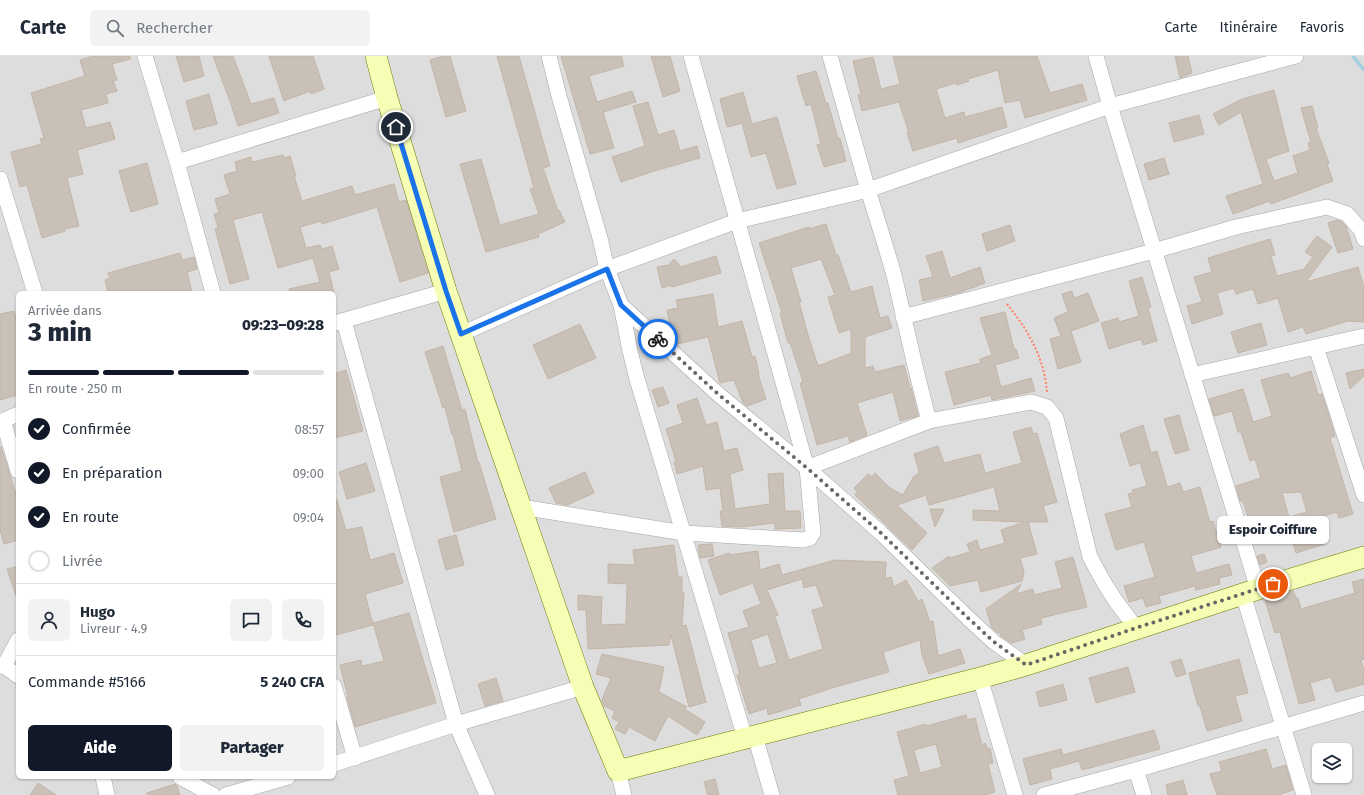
<!DOCTYPE html>
<html lang="fr">
<meta charset="utf-8">
<style>
:root{--surface:#fff;--page:#f2f2f3;--text:#1f2937;--muted:#747a83;--line:#e0e1e3;--accent:#111827}
body{margin:0;font-family:"Fira Sans",sans-serif;background:var(--page);color:var(--text);height:100vh;display:flex;flex-direction:column;font-size:15px;white-space:nowrap}
*{box-sizing:border-box;margin:0}
p{font-size:13px;color:var(--muted)}
.icon{flex:none;width:22px;height:22px;fill:none;stroke:currentColor;stroke-width:2;stroke-linecap:round;stroke-linejoin:round}
.map{position:relative;flex:1;overflow:hidden}
.details{position:absolute;left:16px;top:235px;width:320px;height:488px;display:flex;flex-direction:column;background:var(--surface);border-radius:6px;box-shadow:0 1px 3px #0004}
.details>*{flex:none}
.controls{position:absolute;left:1312px;top:687px;display:grid;gap:8px}
.controls a{display:grid;place-items:center;width:40px;height:40px;border-radius:6px;background:var(--surface);box-shadow:0 1px 3px #0004;font-size:20px}
.pin{position:absolute;display:grid;place-items:center;width:34px;height:34px;color:#fff;margin:-17px;border:2px solid #fff;border-radius:50%;box-shadow:0 1px 4px #0007}
.courier{position:absolute;display:grid;place-items:center;width:40px;height:40px;margin:-20px;border:3px solid #1a73e8;border-radius:50%;background:#fff;color:#222;box-shadow:0 1px 5px #0007}
.bubble{position:absolute;height:28px;border-radius:6px;background:var(--surface);box-shadow:0 1px 3px #0004;font-size:13px;font-weight:800;line-height:28px;text-align:center}
.head em{font-style:normal;font-weight:800}
.head div{display:flex;flex-direction:column-reverse}
.head{display:flex;align-items:center;justify-content:space-between;height:68px;padding:0 12px}
h1{font-size:26px;font-weight:800;line-height:30px}
.bar{display:grid;grid-template-columns:repeat(4,1fr);gap:6px 4px;align-content:center;height:48px;padding:0 12px}
.bar i{height:5px;border-radius:3px;background:var(--line)}
.bar .active{background:var(--accent)}
.bar p{grid-column:span 4}
.line{display:flex;align-items:center;gap:10px;padding:0 12px;border-top:1px solid var(--line)}
.line div{flex:1}
.round{display:grid;place-items:center;flex:none;width:42px;height:42px;border-radius:6px;background:var(--page)}
ol{padding:0 12px;list-style:none}
li{display:flex;align-items:center;gap:12px;height:44px}
li p{margin-inline-start:auto}
li .icon{padding:4px;border-radius:50%;background:var(--accent);color:#fff;stroke-width:4}
li:last-child{color:var(--muted)}
li i{width:22px;height:22px;border:2px solid var(--line);border-radius:50%}
.action{display:flex;gap:8px;margin-top:auto;padding:8px 12px}
.action a{flex:1;height:46px;border-radius:6px;background:var(--accent);color:#fff;font-size:16px;font-weight:800;line-height:46px;text-align:center}
.action a+a{background:var(--page);color:var(--text)}
header{display:flex;align-items:center;gap:24px;box-sizing:border-box;height:56px;padding:0 20px;background:var(--surface);border-bottom:1px solid var(--line)}
header strong{font-size:19px}
nav{display:flex;gap:22px;margin-inline-start:auto;font-size:14px}
.search{width:280px;height:36px;background:var(--page);display:flex;align-items:center;gap:10px;box-sizing:border-box;padding:0 14px;border-radius:6px;color:var(--muted);font-size:15px}
.map>svg:first-child{display:block}
.residential{fill:#dedddd;fill-rule:evenodd}
.lines{fill:none;stroke-linecap:round;stroke-linejoin:round}
.stream{stroke:#a3d0e1;stroke-width:3.5}
.building{fill:#c9c0b8;stroke:#c4b5a6;fill-rule:evenodd}
.street-casing{stroke:#a7a7a7;stroke-width:16}
.secondary-casing{stroke:#697d00;stroke-width:22}
.path{stroke:#ff8068;stroke-width:2;stroke-dasharray:2 2;stroke-linecap:butt}
.street{stroke:#fff;stroke-width:15}
.secondary{stroke:#f6feb6;stroke-width:21}
.done{stroke:#696865;stroke-width:4;stroke-dasharray:0 7.2}
.route{stroke:#1a73e8;stroke-width:5}
</style>
<header>
<strong>Carte</strong>
<div class="search"><svg class="icon" aria-label="search" viewBox="0 0 24 24"><circle cx="10" cy="10" r="6"/><path d="M15 15l6 6"/></svg>Rechercher</div>
<nav><a>Carte</a><a>Itinéraire</a><a>Favoris</a></nav>
</header>
<div class="map">
<svg width="1364" height="739" viewBox="0 0 1364 739">
<rect width="100%" height="100%" fill="#f1eee5"/>
<path class="residential" d="M0,0H1364V739H0ZM18,237H334V721H18ZM1319,694H1345V720H1319Z"/>
<g class="lines">
<polyline class="stream" points="1353,0 1364,14"/>
</g>
<g class="building">
<polygon points="93,0 130,0 130,3 112,8 117,24 113,25 117,35 106,38 108,47 81,54 86,72 110,66 115,83 77,94 83,118 67,122 79,170 65,173 65,175 42,182 27,129 20,131 11,96 42,88 40,83 44,82 31,37 85,20 80,4"/>
<polygon points="176,0 199,0 204,20 184,26"/>
<polygon points="213,0 233,0 251,48 274,42 279,57 238,70 231,48"/>
<polygon points="269,0 313,0 324,33 311,38 310,35 284,45"/>
<polygon points="444,0 450,0 466,55 446,61 430,4"/>
<polygon points="497,0 519,0 550,110 543,112 558,155 559,154 565,166 538,178 539,181 486,196 460,108 481,103 500,169 539,158 530,133 534,132"/>
<polygon points="561,0 621,0 624,10 589,20 597,46 632,35 636,46 603,56 614,92 590,98"/>
<polygon points="651,0 670,0 680,35 663,41"/>
<polygon points="893,0 1037,0 1050,37 1082,28 1087,44 1025,62 1020,44 1005,47 998,14 968,23 969,25 957,29 956,27 936,33 945,62 964,56 965,61 1002,51 1007,71 958,87 957,82 913,95 907,77 909,77 899,46 862,55 858,39 861,38 853,5 873,1 881,33 900,28"/>
<polygon points="1175,0 1188,0 1192,17 1180,22"/>
<polygon points="816,15 826,47 828,47 838,83 840,82 846,105 824,111 817,89 821,88 811,48 806,50 797,20"/>
<polygon points="1274,34 1289,95 1266,103 1274,125 1298,117 1293,100 1310,94 1308,87 1311,86 1301,52 1312,50 1318,72 1316,72 1329,107 1327,108 1333,125 1271,148 1270,145 1233,158 1226,140 1263,128 1241,56 1219,69 1213,58 1242,43"/>
<polygon points="743,36 752,68 777,61 796,128 777,133 766,97 751,101 742,67 727,71 720,43"/>
<polygon points="209,38 217,68 194,74 186,45"/>
<polygon points="648,46 658,79 674,74 680,95 697,90 700,102 651,116 621,126 612,101 645,90 633,50"/>
<polygon points="1199,59 1204,78 1174,86 1169,67"/>
<polygon points="283,99 284,102 290,100 296,120 294,120 302,145 352,130 355,139 394,128 399,146 406,144 428,217 400,226 377,151 322,168 321,165 300,171 306,192 320,189 322,193 332,190 339,213 329,216 334,237 290,237 289,233 320,226 313,202 278,212 262,156 233,164 249,223 230,228 215,173 218,172 214,158 219,157 215,143 230,138 224,119 237,115 235,106 251,101 252,106"/>
<polygon points="1164,102 1169,118 1149,124 1144,108"/>
<polygon points="147,107 158,148 131,156 119,115"/>
<polygon points="1337,164 1342,166 1346,170 1353,193 1338,197 1328,167"/>
<path d="M826,168L836,199H838L851,236L872,230L880,262L888,260L892,272L865,281V312L873,310L875,316L904,309L910,332H911L918,360L900,365L893,336L857,347L867,379L850,386L848,380L817,389L800,327L803,326L790,287H788L780,257H782L759,187L809,171V173ZM821,203L835,239L828,241L839,277L851,273V297L818,310L808,279L799,246H801L791,212Z"/>
<polygon points="1010,169 1015,185 987,195 982,178"/>
<polygon points="1317,180 1332,191 1306,226 1358,211 1364,231 1364,266 1348,265 1306,278 1303,271 1288,276 1278,242 1258,248 1253,233 1236,238 1234,232 1217,237 1223,258 1192,268 1187,250 1202,246 1194,221 1212,216 1208,202 1270,183 1275,199 1271,200 1277,220 1304,213 1313,201 1305,196"/>
<polygon points="942,195 950,222 980,211 985,227 958,237 923,245 919,224 933,221 926,200"/>
<polygon points="180,197 182,204 194,201 197,213 187,216 192,237 108,237 105,224 110,222 108,217"/>
<polygon points="716,200 721,217 672,231 671,229 662,232 657,211 668,209 674,203 681,211"/>
<polygon points="1142,221 1151,251 1148,252 1157,285 1143,289 1141,283 1109,293 1101,267 1118,262 1119,266 1139,260 1129,225"/>
<polygon points="1072,235 1074,242 1088,237 1099,265 1071,275 1081,306 1058,313 1050,283 1061,280 1054,262 1068,256 1062,238"/>
<polygon points="713,238 718,271 742,265 752,301 755,300 759,318 758,318 766,343 747,350 743,347 734,324 720,327 708,281 677,288 674,285 667,254 678,252 676,244"/>
<polygon points="14,255 18,270 18,339 0,344 0,258"/>
<polygon points="1005,256 1014,293 1016,293 1019,302 995,309 1001,331 1031,322 1035,335 992,344 991,339 954,349 945,316 981,307 980,303 992,299 980,262"/>
<polygon points="1261,267 1267,289 1238,297 1231,276"/>
<polygon points="580,268 596,302 548,323 533,289"/>
<polygon points="443,290 462,354 465,353 478,407 479,406 496,463 454,476 440,421 462,415 453,378 452,379 445,351 443,352 425,296"/>
<polygon points="1364,313 1364,320 1350,333 1346,317"/>
<polygon points="346,314 363,375 334,382 334,318"/>
<path d="M1311,315L1318,339L1322,338L1332,370L1335,380L1330,382L1353,458L1339,462L1337,456L1317,462L1325,488L1296,497L1288,471L1254,481L1243,445H1240L1236,430L1261,422L1255,403L1250,405L1241,376H1238L1232,355L1214,360L1209,343L1243,333L1253,366L1272,360L1261,324L1288,317L1290,322ZM1301,436L1307,456L1289,461L1282,437Z"/>
<polygon points="663,331 669,347 658,351 652,334"/>
<polygon points="697,342 706,369 717,366 724,395 737,392 743,414 730,418 735,453 770,448 768,418 783,417 785,455 800,455 801,472 775,473 775,467 740,471 722,470 720,455 723,455 720,432 706,434 703,410 677,418 674,406 676,405 666,373 683,367 677,349"/>
<polygon points="1179,359 1189,394 1175,398 1164,363"/>
<polygon points="1143,369 1151,397 1157,395 1167,431 1180,427 1183,436 1200,431 1210,466 1213,465 1221,491 1191,500 1196,517 1229,508 1232,519 1219,522 1220,528 1196,534 1195,530 1159,540 1161,547 1146,551 1143,542 1129,546 1124,530 1155,521 1144,486 1116,494 1105,458 1132,451 1128,438 1133,437 1132,434 1147,430 1140,407 1130,410 1120,378"/>
<polygon points="1031,371 1033,378 1037,377 1057,446 1043,450 1048,466 1028,466 1037,498 1020,502 1024,516 1022,525 981,536 978,524 950,530 932,512 949,500 950,502 970,496 967,488 977,484 980,494 1005,487 1001,474 1024,466 973,464 973,454 1000,455 994,431 929,449 926,439 897,449 927,477 912,494 855,439 857,436 854,432 868,418 872,421 875,417 890,432 903,439 914,420 919,418 918,416 919,415 914,398 938,390 944,407 980,398 985,417 1022,407 1013,376"/>
<polygon points="0,391 1,391 18,444 18,484 4,488 0,474"/>
<polygon points="366,407 375,435 347,443 339,416"/>
<polygon points="585,416 594,437 567,449 556,447 549,432"/>
<polygon points="334,444 337,444 346,474 362,471 370,504 394,497 403,527 365,538 373,569 336,579 334,571"/>
<polygon points="930,453 944,453 935,471"/>
<polygon points="456,479 464,509 446,514 438,484"/>
<polygon points="710,488 712,488 714,500 700,502 698,489"/>
<polygon points="674,489 678,521 682,521 682,537 684,537 682,570 686,569 706,646 689,651 671,579 669,589 588,593 586,554 578,554 578,539 602,541 601,569 626,568 627,528 608,527 608,508 635,509 633,494"/>
<path d="M758,495L760,514L779,508L782,519L835,504L886,506L885,523L891,521L894,531L906,524L918,545L922,543L930,566L933,565L938,600L960,593L965,607L929,618L922,599L920,584L883,596L889,616L835,631L799,643L801,649L768,659L767,652L749,658L737,619L740,618L728,577L749,571L743,555L761,548L753,527L720,539L708,504L729,497V499ZM802,523L804,532L816,529L824,551L812,554L823,593L789,604L775,560L778,559L767,534ZM768,578L777,607L759,612L751,584Z"/>
<polygon points="1264,498 1267,506 1260,509 1257,500"/>
<polygon points="1073,501 1087,551 1041,562 1042,568 1022,574 1025,583 1011,587 1001,580 1000,577 997,576 992,572 986,553 1021,528 1016,538 1033,533 1034,539 1062,532 1055,506"/>
<polygon points="18,510 18,540 16,540 7,513"/>
<polygon points="1364,523 1364,603 1361,604 1364,614 1364,628 1336,636 1331,621 1310,627 1315,644 1299,648 1280,576 1275,577 1265,544 1293,535 1296,542 1298,542 1301,553 1355,537 1352,526"/>
<polygon points="409,557 436,647 355,671 347,641 348,641 340,609 361,604 362,610 384,605 373,567"/>
<polygon points="602,598 664,611 659,636 687,651 683,652 705,666 697,679 668,660 655,685 629,671 625,678 615,673 619,666 612,662 615,655 604,650 602,644 611,622 596,618"/>
<polygon points="1181,603 1186,618 1176,621 1171,606"/>
<polygon points="1239,603 1248,637 1235,640 1242,665 1207,675 1200,650 1198,650 1189,617"/>
<polygon points="1128,611 1135,636 1096,647 1089,622"/>
<polygon points="496,622 503,645 485,650 478,628"/>
<polygon points="1063,628 1067,644 1040,651 1036,636"/>
<path d="M966,659L967,664L975,662L982,689L985,687L988,693L990,692L993,707L988,708L995,736L985,739H898L894,724L909,720L897,676L926,668L927,670ZM936,688L942,711L920,717L914,694Z"/>
<polygon points="1154,674 1160,693 1082,714 1079,705 1050,713 1052,723 1030,729 1023,703 1061,693 1063,699"/>
<polygon points="1266,693 1272,713 1286,709 1293,734 1278,739 1217,739 1210,718 1222,715 1219,706"/>
<polygon points="715,723 719,739 708,739 704,726"/>
<polygon points="1183,724 1187,739 1168,739 1166,729"/>
<polygon points="38,727 56,739 30,739"/>
<polygon points="175,728 177,730 180,739 148,739 147,737"/>
</g>
<g class="lines">
<defs>
<g id="street">
<polyline points="145,0 177,106 213,237"/>
<polyline points="549,0 559,40 600,182 607,213 621,249 718,338 807,412 881,477 968,562 994,586 1026,609"/>
<polyline points="830,0 868,134 883,182 894,219 916,314 929,365"/>
<polyline points="1096,0 1110,50 1258,533"/>
<polyline points="177,106 387,42"/>
<polyline points="0,123 35,237"/>
<polyline points="621,249 630,295 637,323 745,682"/>
<polyline points="903,261 1154,195 1236,171 1327,151 1347,158 1361,174 1364,183"/>
<polyline points="344,265 456,668 487,739"/>
<polyline points="335,267 446,235"/>
<polyline points="461,278 607,213 737,165 868,134 1110,50 1296,0"/>
<polyline points="1316,291 1364,439"/>
<polyline points="1192,319 1364,280"/>
<polyline points="3,365 18,415"/>
<polyline points="0,366 18,358"/>
<polyline points="807,412 929,365 1031,346 1047,351 1056,362 1090,501 1103,525 1115,544 1136,572"/>
<polyline points="521,451 684,477 803,484 810,482 813,477 807,412 691,0"/>
<polyline points="1243,538 1304,739"/>
<polyline points="0,610 4,610 18,620"/>
<polyline points="4,610 18,584"/>
<polyline points="980,622 1015,739"/>
<polyline points="334,630 355,702"/>
<polyline points="755,680 772,739"/>
<polyline points="334,708 456,668 583,631"/>
<polyline points="1136,714 1144,739"/>
<polyline points="618,715 624,739"/>
<polyline points="103,721 107,739"/>
<polyline points="180,721 213,739"/>
<polyline points="226,739 288,721"/>
<polyline points="1044,739 1136,714 1364,647"/>
</g>
<polyline id="secondary" points="376,0 387,42 446,235 583,631 618,715 980,622 1026,609 1258,533 1364,501"/>
</defs>
<use href="#street" class="street-casing"/>
<use href="#secondary" class="secondary-casing"/>
<path class="path" d="M1007,248C1028,274 1045,303 1047,337"/>
<use href="#street" class="street"/>
<use href="#secondary" class="secondary"/>
</g>
<g class="lines">
<polyline class="done" points="658,283 718,338 807,412 881,477 968,562 994,586 1026,609 1136,572 1273,528"/>
<polyline class="route" points="396,71 446,235 461,278 607,213 621,249 658,283"/>
</g>
</svg>
<div class="controls">
<a><svg class="icon" aria-label="layers" viewBox="0 0 24 24"><path d="M12 4l9 5-9 5-9-5zM3 14l9 5 9-5"/></svg></a>
</div>
<div class="pin" style="left:1273px;top:528px;background:#ea580c"><svg class="icon" aria-label="bag" viewBox="0 0 24 24"><path d="M5 8h14l-1 12H6zM9 8a3 3 0 0 1 6 0"/></svg></div>
<div class="pin" style="left:396px;top:71px;background:#1f2937"><svg class="icon" aria-label="home" viewBox="0 0 24 24"><path d="M3 11l9-7 9 7M6 9v11h12V9"/></svg></div>
<div class="courier" style="left:658px;top:283px"><svg class="icon" aria-label="bike" viewBox="0 0 24 24"><circle cx="6" cy="16" r="4"/><circle cx="18" cy="16" r="4"/><path d="M6 16l4-8h5l3 8M10 8l3 8H6M13 5h3"/></svg></div>
<div class="bubble" style="left:1217px;top:460px;width:112px">Espoir Coiffure</div>
<section class="details">
<div class="head"><div><h1>3 min</h1><p>Arrivée dans</p></div><em>09:23–09:28</em></div>
<div class="bar"><i class="active"></i><i class="active"></i><i class="active"></i><i></i><p>En route · 250 m</p></div>
<ol>
<li><svg class="icon" aria-label="check" viewBox="0 0 24 24"><path d="M5 12l5 5 9-10"/></svg>Confirmée<p>08:57</p></li>
<li><svg class="icon" aria-label="check" viewBox="0 0 24 24"><path d="M5 12l5 5 9-10"/></svg>En préparation<p>09:00</p></li>
<li><svg class="icon" aria-label="check" viewBox="0 0 24 24"><path d="M5 12l5 5 9-10"/></svg>En route<p>09:04</p></li>
<li><i></i>Livrée</li>
</ol>
<div class="line" style="height:72px"><a class="round"><svg class="icon" aria-label="person" viewBox="0 0 24 24"><circle cx="12" cy="8" r="4"/><path d="M4 21q1-7 8-7t8 7"/></svg></a><div><b>Hugo</b><p>Livreur · 4.9</p></div><a class="round"><svg class="icon" aria-label="chat" viewBox="0 0 24 24"><path d="M4 5h16v11H9l-5 4z"/></svg></a><a class="round"><svg class="icon" aria-label="phone" viewBox="0 0 24 24"><path d="M5 4h4l2 5-3 2q2 4 5 5l2-3 5 2v4C11 20 4 13 5 4z"/></svg></a></div>
<div class="line" style="height:52px"><div>Commande #5166</div><b>5 240 CFA</b></div>
<div class="action"><a>Aide</a><a>Partager</a></div>
</section>
</div>
